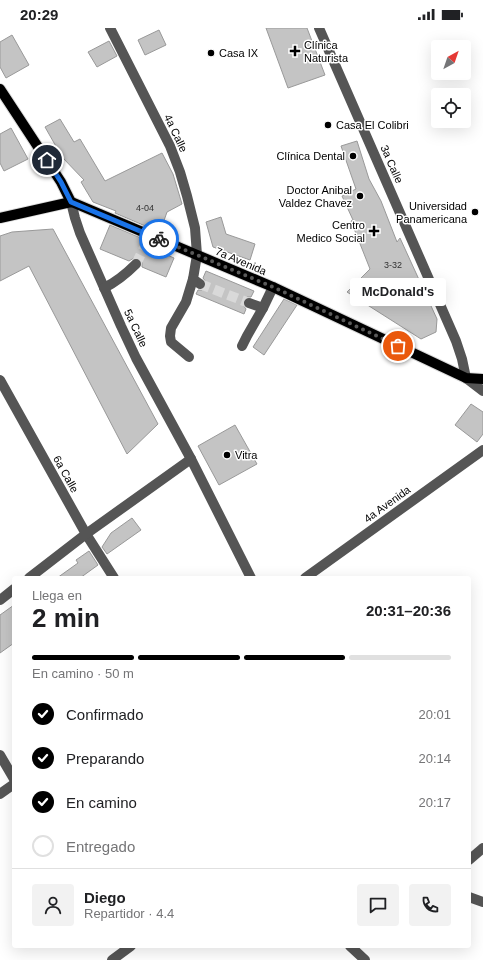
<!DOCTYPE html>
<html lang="es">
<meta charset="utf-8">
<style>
:root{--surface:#fff;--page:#f2f2f2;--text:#202124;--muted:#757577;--line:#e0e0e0;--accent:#000}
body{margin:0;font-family:Helvetica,sans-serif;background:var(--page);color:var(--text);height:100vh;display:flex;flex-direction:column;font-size:15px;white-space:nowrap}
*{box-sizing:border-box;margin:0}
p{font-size:13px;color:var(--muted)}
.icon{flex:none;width:22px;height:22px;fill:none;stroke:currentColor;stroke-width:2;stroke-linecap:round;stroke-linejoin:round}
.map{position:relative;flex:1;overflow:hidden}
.details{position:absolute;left:12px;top:548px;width:459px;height:372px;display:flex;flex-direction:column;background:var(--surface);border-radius:4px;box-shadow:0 4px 16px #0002}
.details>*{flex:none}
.needle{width:26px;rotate:40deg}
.tools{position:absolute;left:431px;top:12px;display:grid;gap:8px}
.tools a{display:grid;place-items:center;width:40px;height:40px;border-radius:4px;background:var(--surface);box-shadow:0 4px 16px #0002;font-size:20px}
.pin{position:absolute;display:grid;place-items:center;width:34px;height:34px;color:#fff;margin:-17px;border:2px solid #fff;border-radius:50%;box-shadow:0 1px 4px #0007}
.courier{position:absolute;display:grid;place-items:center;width:40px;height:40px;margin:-20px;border:3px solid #1a73e8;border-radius:50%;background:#fff;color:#222;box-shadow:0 1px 5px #0007}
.bubble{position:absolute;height:28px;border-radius:4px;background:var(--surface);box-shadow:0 4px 16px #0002;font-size:13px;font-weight:600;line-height:28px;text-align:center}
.headline em{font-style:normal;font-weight:600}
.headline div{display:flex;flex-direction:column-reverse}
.headline{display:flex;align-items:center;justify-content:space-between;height:68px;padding:0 20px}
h1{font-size:26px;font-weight:600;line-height:30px}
.bar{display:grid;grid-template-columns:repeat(4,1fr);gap:6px 4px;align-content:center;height:48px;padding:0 20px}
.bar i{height:5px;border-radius:3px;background:var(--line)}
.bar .current{background:var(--accent)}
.bar p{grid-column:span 4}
.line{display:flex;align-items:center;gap:10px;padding:0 20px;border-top:1px solid var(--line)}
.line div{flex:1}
.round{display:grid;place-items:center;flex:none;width:42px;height:42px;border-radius:4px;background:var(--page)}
ol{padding:0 20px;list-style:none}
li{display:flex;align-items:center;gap:12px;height:44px}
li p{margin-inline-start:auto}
li .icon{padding:4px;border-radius:50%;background:var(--accent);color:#fff;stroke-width:4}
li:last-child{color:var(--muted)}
li i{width:22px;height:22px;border:2px solid var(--line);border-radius:50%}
.status{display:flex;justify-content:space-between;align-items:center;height:28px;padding:0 20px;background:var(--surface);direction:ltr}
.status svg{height:11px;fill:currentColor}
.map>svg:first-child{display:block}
.building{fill:#c4c4c4;stroke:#999}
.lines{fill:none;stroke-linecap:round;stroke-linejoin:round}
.minor-tunnel{stroke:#d9d9d9;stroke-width:10;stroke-dasharray:10 5;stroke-linecap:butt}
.major-casing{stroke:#dbdbdb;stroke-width:12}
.minor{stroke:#555;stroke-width:10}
.major{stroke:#000;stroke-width:10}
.done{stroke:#595959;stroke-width:4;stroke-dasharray:0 7.2}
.route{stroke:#1a73e8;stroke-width:5}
.poi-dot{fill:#000;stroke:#fff;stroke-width:1.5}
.labels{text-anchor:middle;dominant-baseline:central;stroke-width:3;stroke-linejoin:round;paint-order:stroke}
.number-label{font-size:9px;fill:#313131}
.poi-label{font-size:11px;fill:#000;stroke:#fff;text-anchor:start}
.street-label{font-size:11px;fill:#000;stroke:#fff}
</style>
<div class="status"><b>20:29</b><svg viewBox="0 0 49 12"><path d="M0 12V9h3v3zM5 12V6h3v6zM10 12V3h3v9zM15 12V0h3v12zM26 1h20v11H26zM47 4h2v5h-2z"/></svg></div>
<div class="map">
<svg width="483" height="932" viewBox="0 0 483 932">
<rect width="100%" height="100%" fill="#fff"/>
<g class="building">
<polygon points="266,0 307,0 325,47 288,60"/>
<polygon points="159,2 166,17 145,27 138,12"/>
<polygon points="12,7 29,37 6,50 0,39 0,14"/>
<polygon points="109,13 117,28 97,39 88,24"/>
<polygon points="60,91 74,114 80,111 105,153 162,125 173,146 182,176 167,184 161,201 158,200 157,203 115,185 116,183 93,174 81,154 84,152 62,129 45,99"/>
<polygon points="11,100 28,131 4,143 0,135 0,106"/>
<polygon points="357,113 369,151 381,173 397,214 400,210 437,291 436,304 421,311 347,264 370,241 351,193 353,192 342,168 356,161 341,118"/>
<polygon points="221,189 226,206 255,216 250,232 213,219 206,194"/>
<polygon points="110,197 141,210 140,218 144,222 148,222 151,220 174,230 166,249 142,239 142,234 138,230 134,230 129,233 100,221"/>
<polygon points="53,201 158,396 127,426 29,238 0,253 0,208 12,204"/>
<polygon points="206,243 254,263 251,269 247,269 243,272 243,277 246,281 244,286 196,266 198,262 202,262 205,259 206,254 203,250"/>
<polygon points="284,271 297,277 264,327 253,319"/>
<polygon points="471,376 483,384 483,406 477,414 455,397"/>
<polygon points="235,397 257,436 219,457 198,418"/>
<polygon points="132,490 141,502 107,526 102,519 111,505"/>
<polygon points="89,523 98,537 80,550 57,550 78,535 76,532"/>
<polygon points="14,577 14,615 0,625 0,587"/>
</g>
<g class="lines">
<g class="minor-tunnel">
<polyline points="136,236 146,216"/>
<polyline points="200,256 249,275"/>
</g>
<defs>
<g id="major">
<polyline points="0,61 61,154 71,174"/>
<polyline points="0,190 71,174 74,175 273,259 466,350 483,351"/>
</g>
</defs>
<use href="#major" class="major-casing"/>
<g class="minor">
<polyline points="110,0 170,118 180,144 187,168 195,200 197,227 193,251 200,256"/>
<polyline points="319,0 456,313 462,331 466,350 483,363"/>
<polyline points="71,174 75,190 80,205 121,298 136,330 191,431 251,550"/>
<polyline points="146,216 149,207"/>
<path d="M104,260C116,254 126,246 136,236"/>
<polyline points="249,275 263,280 273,259"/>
<polyline points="242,318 247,308 263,280"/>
<polyline points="189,329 171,314 170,308 171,300 186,274 193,251"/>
<polyline points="0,352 86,506 114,550"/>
<polyline points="29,550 86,506 191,431"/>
<polyline points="305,550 483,422"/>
<polyline points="0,572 14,561"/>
<polyline points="0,727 14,751"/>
<polyline points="0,766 14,756"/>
<polyline points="469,832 483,820"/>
<polyline points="469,869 483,874"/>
<polyline points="350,918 365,932"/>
<polyline points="112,932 131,918"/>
</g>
<use href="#major" class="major"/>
</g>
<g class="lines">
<polyline class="done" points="159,211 273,259 398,318"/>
<polyline class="route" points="47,132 61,154 71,174 159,211"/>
</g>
<g class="poi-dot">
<path d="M293 17h4v4h4v4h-4v4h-4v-4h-4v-4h4z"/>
<circle cx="211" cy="25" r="4"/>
<circle cx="328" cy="97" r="4"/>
<circle cx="353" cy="128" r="4"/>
<circle cx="360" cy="168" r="4"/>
<circle cx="475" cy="184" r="4"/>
<path d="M372 197h4v4h4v4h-4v4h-4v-4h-4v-4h4z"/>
<circle cx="227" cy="427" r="4"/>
</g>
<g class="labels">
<g class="number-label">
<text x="145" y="180">4-04</text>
<text x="393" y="237">3-32</text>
</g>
<g class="poi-label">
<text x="304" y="17">Clínica<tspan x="304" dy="13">Naturista</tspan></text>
<text x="219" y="25">Casa IX</text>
<text x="336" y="97">Casa El Colibri</text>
<text x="345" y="128" text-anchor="end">Clínica Dental</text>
<text x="352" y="162" text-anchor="end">Doctor Anibal<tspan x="352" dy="13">Valdez Chavez</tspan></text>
<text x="467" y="178" text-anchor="end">Universidad<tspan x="467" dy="13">Panamericana</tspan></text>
<text x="365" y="197" text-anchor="end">Centro<tspan x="365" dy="13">Medico Social</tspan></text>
<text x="235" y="427">Vitra</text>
</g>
<g class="street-label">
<text transform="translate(176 105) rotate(65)">4a Calle</text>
<text transform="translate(392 136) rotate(66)">3a Calle</text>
<text transform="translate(241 233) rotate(23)">7a Avenida</text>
<text transform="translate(136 300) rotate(65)">5a Calle</text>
<text transform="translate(66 446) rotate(61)">6a Calle</text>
<text transform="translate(387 476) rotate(-36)">4a Avenida</text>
</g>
</g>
</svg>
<div class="tools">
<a><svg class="needle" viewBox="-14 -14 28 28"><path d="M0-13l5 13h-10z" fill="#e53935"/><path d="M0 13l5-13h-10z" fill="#757577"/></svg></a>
<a><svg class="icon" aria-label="locate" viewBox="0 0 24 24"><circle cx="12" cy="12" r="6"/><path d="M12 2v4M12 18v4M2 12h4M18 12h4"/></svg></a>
</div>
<div class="pin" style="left:398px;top:318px;background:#ea580c"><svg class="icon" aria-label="bag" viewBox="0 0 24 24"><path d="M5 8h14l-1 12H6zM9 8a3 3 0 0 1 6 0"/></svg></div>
<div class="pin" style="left:47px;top:132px;background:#1f2937"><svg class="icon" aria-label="home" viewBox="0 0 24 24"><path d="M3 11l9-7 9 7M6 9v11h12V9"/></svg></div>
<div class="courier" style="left:159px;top:211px"><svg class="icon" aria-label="bike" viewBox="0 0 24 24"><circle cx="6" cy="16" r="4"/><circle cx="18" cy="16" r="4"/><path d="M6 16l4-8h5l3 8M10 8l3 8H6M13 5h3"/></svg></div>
<div class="bubble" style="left:350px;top:250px;width:96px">McDonald's</div>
<section class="details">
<div class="headline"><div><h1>2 min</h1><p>Llega en</p></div><em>20:31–20:36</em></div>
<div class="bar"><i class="current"></i><i class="current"></i><i class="current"></i><i></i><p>En camino · 50 m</p></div>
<ol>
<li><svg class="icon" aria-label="check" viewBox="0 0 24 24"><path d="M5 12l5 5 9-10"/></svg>Confirmado<p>20:01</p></li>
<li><svg class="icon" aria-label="check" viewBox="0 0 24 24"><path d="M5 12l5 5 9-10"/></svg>Preparando<p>20:14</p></li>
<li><svg class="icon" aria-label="check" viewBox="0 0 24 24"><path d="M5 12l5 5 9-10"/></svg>En camino<p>20:17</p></li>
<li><i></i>Entregado</li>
</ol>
<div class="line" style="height:72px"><a class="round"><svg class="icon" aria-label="person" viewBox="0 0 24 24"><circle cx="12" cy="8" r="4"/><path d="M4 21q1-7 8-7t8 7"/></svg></a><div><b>Diego</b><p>Repartidor · 4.4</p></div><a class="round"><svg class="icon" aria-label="chat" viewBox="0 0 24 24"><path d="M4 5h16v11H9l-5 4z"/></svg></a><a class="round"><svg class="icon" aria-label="phone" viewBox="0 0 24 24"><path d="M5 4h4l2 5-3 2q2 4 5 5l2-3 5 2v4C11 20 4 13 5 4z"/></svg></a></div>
</section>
</div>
